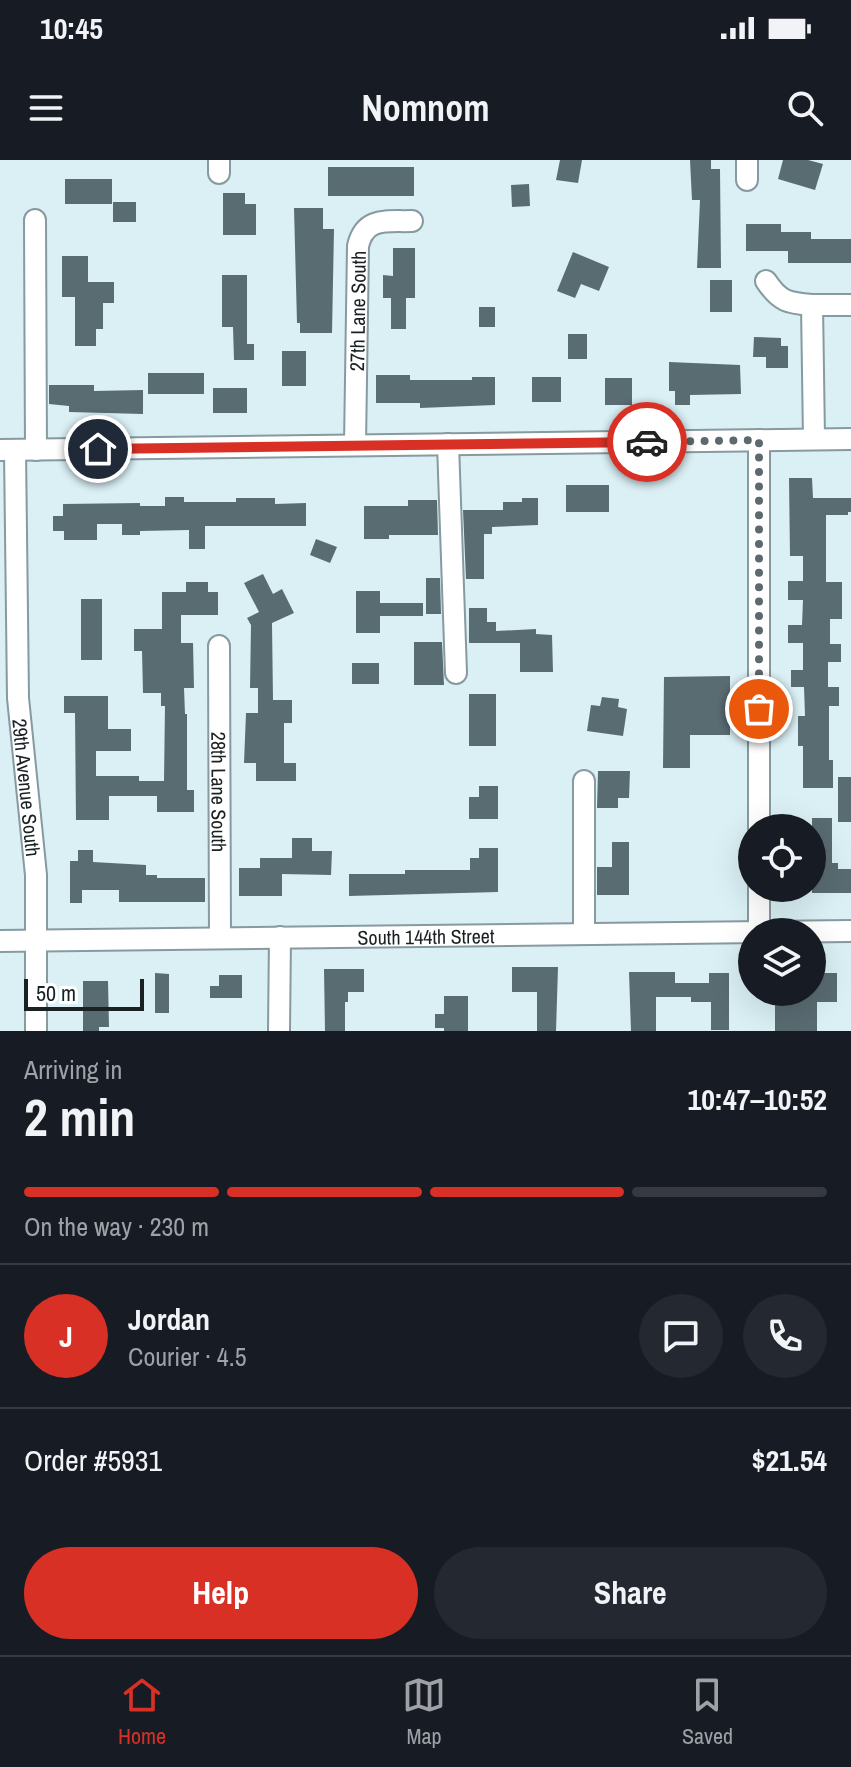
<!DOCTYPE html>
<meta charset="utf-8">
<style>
:root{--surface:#171b24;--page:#242831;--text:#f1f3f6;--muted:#9ea1a6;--line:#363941;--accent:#d93025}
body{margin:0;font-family:"Archivo Narrow",sans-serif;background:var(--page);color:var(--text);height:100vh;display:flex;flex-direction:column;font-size:30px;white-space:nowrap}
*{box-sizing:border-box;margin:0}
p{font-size:26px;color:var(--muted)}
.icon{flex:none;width:44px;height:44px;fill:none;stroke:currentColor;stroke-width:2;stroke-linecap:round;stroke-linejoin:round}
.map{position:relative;height:871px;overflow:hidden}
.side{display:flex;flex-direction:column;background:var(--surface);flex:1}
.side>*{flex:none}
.tools{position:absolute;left:738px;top:654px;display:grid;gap:16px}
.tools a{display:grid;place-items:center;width:88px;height:88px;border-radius:50%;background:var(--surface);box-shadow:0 8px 32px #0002;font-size:40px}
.scale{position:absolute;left:24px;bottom:20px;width:120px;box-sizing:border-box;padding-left:8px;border:4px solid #192122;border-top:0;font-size:22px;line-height:28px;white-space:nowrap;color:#192122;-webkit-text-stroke:6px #fff;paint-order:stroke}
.pin{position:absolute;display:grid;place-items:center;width:68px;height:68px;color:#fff;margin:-34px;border:4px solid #fff;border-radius:50%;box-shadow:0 2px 8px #0007}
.courier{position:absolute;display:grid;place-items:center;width:80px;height:80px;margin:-40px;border:6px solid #d93025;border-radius:50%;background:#fff;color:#222;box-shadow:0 2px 10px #0007}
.summary em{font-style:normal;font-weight:700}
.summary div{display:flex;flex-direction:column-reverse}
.summary{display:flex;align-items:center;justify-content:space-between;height:136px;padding:0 24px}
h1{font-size:52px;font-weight:700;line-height:60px}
.bar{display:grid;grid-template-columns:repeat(4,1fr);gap:12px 8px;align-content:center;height:96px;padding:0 24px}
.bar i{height:10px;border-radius:6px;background:var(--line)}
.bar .active{background:var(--accent)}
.bar p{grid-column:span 4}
.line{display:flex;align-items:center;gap:20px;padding:0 24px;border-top:2px solid var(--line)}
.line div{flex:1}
.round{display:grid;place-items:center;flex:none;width:84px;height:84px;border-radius:42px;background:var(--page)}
.primary-button{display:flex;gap:16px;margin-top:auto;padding:16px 24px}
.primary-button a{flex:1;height:92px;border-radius:48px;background:var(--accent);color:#fff;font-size:32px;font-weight:700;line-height:92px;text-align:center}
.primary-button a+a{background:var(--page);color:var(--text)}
.status{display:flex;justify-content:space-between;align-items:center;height:56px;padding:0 40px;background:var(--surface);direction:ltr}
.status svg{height:22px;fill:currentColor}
header{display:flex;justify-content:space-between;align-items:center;height:104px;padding:0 24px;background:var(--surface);font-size:36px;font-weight:700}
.dock{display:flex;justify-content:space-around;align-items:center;height:112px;border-top:2px solid var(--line);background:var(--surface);font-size:22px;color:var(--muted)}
.dock a{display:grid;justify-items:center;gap:4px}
.dock .active{color:var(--accent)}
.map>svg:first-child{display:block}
.building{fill:#596c71}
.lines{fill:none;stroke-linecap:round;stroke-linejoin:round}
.minor-casing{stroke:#869a9f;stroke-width:24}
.minor{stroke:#fff;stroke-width:20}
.done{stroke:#5d696c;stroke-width:8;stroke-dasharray:0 14.4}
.route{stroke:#d93025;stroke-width:10}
.labels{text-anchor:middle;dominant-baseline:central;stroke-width:8;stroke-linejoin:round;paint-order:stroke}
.street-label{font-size:20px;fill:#192122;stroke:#fff}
</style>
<div class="status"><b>10:45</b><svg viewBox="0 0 49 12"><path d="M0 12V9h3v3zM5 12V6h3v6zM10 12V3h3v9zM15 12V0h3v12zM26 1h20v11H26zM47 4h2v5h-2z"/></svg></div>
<header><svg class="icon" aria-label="menu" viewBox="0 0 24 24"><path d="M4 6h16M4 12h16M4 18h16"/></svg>Nomnom<svg class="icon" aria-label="search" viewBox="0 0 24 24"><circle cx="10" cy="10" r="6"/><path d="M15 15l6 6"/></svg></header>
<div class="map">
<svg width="851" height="871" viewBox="0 0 851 871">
<rect width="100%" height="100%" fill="#daf0f5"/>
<g class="building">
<polygon points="560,0 582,0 578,23 556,20"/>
<polygon points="690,0 711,0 711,9 720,9 721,108 697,108 700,40 692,40"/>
<polygon points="783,0 808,0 823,4 815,30 778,19"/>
<rect x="328" y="7" width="86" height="29"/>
<rect x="65" y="19" width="47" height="25"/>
<polygon points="529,24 530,46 512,47 511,25"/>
<polygon points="223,33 245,33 245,44 256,44 256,75 223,75"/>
<rect x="113" y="42" width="23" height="20"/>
<polygon points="294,48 323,48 323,69 334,69 332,173 300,173 300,163 297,163"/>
<polygon points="746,64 781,64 781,72 811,72 811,79 851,79 851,103 788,103 788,91 746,91"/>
<polygon points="393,88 415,88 415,138 406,138 406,169 391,169 391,138 383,138 383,115 393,116"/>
<polygon points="573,92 609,107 599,131 581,124 575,138 557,131"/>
<polygon points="62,96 88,96 88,122 114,122 114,143 103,143 103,169 96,169 96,186 75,186 75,137 62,137"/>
<polygon points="222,115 247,115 247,184 254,184 254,200 234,200 233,167 222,167"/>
<rect x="710" y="120" width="22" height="32"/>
<rect x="479" y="147" width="16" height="20"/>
<rect x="568" y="174" width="19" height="25"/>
<polygon points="754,177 781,178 781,186 788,186 788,208 766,208 766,197 753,197"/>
<rect x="282" y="191" width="24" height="35"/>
<polygon points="669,202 740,205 741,234 690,235 690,245 675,245 675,231 669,231"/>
<rect x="148" y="213" width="56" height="21"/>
<polygon points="376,215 410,215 410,220 472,220 472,217 495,217 495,245 420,248 420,243 376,243"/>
<rect x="532" y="217" width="29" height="25"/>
<rect x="605" y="218" width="27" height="27"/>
<polygon points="49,225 94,225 94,231 143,230 143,254 69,252 69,246 49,244"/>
<rect x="213" y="228" width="34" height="25"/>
<polygon points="789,318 812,318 813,338 851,338 851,352 848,352 848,355 826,355 826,422 842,422 842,459 830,459 830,484 841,484 841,502 828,502 828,527 839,527 839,546 829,546 829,600 833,600 833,628 803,628 803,586 798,586 798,556 805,556 804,527 791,527 791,510 803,510 803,483 788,483 788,465 802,465 803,440 788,440 788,421 803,421 803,396 790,396"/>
<rect x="566" y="325" width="43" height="27"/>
<polygon points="165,337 184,337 184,342 236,342 236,338 275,338 275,344 306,343 306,366 205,366 205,389 189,389 189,370 140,371 140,375 122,375 122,364 97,364 97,380 64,380 64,371 53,371 53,356 63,356 63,344 140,343 140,346 165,346"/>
<polygon points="522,338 538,338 538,365 492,367 492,374 484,374 484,419 466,419 463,350 503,350 503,342 522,342"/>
<polygon points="408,340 437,340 438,375 389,375 389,379 364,379 364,346 408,346"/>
<polygon points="316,379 337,387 330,403 310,395"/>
<polygon points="263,414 273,434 282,429 294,453 272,463 273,540 292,540 292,563 284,563 284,603 296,603 296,621 256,621 256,603 244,603 246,553 258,553 258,528 250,528 251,465 247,458 259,452 244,423"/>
<polygon points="426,418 440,418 441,454 426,454"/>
<polygon points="186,422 208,422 208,432 218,432 218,455 181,455 181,483 193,483 194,528 184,528 185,554 187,554 187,630 194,630 194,652 157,652 157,636 109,636 109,660 76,660 75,553 64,553 64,536 108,536 108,569 131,569 131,591 96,591 96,616 139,616 139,621 164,621 165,546 161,546 161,533 143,533 142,491 134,491 134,469 162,469 162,432 186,432"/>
<polygon points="356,431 380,431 380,443 423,443 423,456 380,456 380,473 356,473"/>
<rect x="81" y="439" width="21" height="61"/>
<polygon points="469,448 487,448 487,462 496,462 496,471 536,469 536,474 552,475 553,512 520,512 520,483 469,483"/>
<polygon points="414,482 442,482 444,525 414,525"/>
<rect x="352" y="503" width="27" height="21"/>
<polygon points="730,516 730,575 690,575 690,608 663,608 664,517"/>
<rect x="469" y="534" width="27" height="52"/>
<polygon points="602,537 619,539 618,547 627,549 623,576 587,571 591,545 600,546"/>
<polygon points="598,611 630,611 629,638 618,638 618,648 597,648"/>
<rect x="838" y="617" width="13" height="45"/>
<polygon points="479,626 498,626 498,659 469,659 469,637 479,637"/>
<polygon points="812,658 832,658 832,703 838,703 838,709 851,709 851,733 812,733"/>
<polygon points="292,678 312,678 312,691 332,691 331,715 282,714 282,736 239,736 239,708 260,708 260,698 292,698"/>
<polygon points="612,682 629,682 629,735 597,735 597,707 612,707"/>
<polygon points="479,688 498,688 498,732 349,736 349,714 405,714 405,710 470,710 470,698 479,698"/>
<polygon points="78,690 93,690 93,702 146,705 146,715 157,715 157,718 205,718 205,742 119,742 119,730 82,730 82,743 70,743 70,701 78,701"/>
<polygon points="512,807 558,807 556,871 537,871 537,832 512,832"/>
<polygon points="324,809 364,809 364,832 348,832 348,842 345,842 345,871 325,871"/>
<polygon points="629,812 675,812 675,823 709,823 709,813 729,813 729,870 711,870 711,842 691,842 691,837 656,837 656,871 631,871"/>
<polygon points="155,813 169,814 169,853 155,853"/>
<polygon points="812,813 837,813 837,842 817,842 817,871 775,871 775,832 812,832"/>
<polygon points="219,815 242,815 242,838 210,838 210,826 219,826"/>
<polygon points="83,821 108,821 109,867 99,867 99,871 83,871"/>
<polygon points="444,836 468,836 468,871 444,871 444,868 435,868 435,854 444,854"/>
</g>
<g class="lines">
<defs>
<g id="minor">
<polyline points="219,0 219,13"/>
<polyline points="747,0 747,20"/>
<polyline points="35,60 36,290"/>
<path d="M766,121C780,142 788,143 812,145L814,279"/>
<polyline points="812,145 851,145"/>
<polyline points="759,280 759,668"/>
<polyline points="448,284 456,513"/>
<path id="s1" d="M355,285L358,86C365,56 387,62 412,61"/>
<polyline points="0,290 851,279"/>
<path id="s2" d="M15,290L18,538L36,715V871"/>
<path id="s3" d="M219,486L220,778"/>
<polyline points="584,621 584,774"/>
<polyline points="759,728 759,772"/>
<path id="s4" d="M0,781L851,771"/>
<polyline points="279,871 280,777"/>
</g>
</defs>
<use href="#minor" class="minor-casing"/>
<use href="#minor" class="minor"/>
</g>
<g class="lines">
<polyline class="done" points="647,282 759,280 759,549"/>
<polyline class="route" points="98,289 647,282"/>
</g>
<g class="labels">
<g class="street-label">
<text stroke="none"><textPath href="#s1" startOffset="134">27th Lane South</textPath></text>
<text stroke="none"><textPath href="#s2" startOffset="338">29th Avenue South</textPath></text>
<text stroke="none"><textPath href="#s3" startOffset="146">28th Lane South</textPath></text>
<text stroke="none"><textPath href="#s4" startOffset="426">South 144th Street</textPath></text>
</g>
</g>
</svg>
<div class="tools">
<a><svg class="icon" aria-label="locate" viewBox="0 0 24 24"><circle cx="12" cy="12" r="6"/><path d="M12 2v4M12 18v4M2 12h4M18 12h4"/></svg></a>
<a><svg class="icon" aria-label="layers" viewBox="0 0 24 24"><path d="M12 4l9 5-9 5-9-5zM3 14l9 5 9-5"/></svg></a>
</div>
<div class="scale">50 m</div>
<div class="pin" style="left:759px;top:549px;background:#ea580c"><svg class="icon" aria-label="bag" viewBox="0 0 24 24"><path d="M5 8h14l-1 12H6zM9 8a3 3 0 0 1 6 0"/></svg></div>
<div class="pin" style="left:98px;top:289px;background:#1f2937"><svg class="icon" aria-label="home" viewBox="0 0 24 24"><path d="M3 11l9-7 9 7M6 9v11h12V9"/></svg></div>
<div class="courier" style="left:647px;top:282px"><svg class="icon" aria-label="car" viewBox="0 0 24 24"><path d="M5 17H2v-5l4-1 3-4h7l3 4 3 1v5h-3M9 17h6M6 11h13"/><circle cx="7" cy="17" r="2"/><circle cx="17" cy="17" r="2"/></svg></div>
</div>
<section class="side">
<div class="summary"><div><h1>2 min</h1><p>Arriving in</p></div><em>10:47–10:52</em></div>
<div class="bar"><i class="active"></i><i class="active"></i><i class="active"></i><i></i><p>On the way · 230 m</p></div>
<div class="line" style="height:144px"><b class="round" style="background:var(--accent);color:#fff">J</b><div><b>Jordan</b><p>Courier · 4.5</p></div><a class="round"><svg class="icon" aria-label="chat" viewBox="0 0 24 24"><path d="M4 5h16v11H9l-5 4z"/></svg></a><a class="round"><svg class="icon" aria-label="phone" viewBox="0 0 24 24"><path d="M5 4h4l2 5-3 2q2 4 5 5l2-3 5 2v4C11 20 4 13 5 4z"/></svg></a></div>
<div class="line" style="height:104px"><div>Order #5931</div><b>$21.54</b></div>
<div class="primary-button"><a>Help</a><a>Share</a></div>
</section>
<nav class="dock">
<a class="active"><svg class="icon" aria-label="home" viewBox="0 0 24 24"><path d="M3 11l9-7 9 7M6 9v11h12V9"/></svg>Home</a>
<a><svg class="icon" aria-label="map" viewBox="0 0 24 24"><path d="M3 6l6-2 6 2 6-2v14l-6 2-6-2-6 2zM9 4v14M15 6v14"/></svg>Map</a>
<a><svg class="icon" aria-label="saved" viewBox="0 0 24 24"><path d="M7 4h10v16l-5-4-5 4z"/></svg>Saved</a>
</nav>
